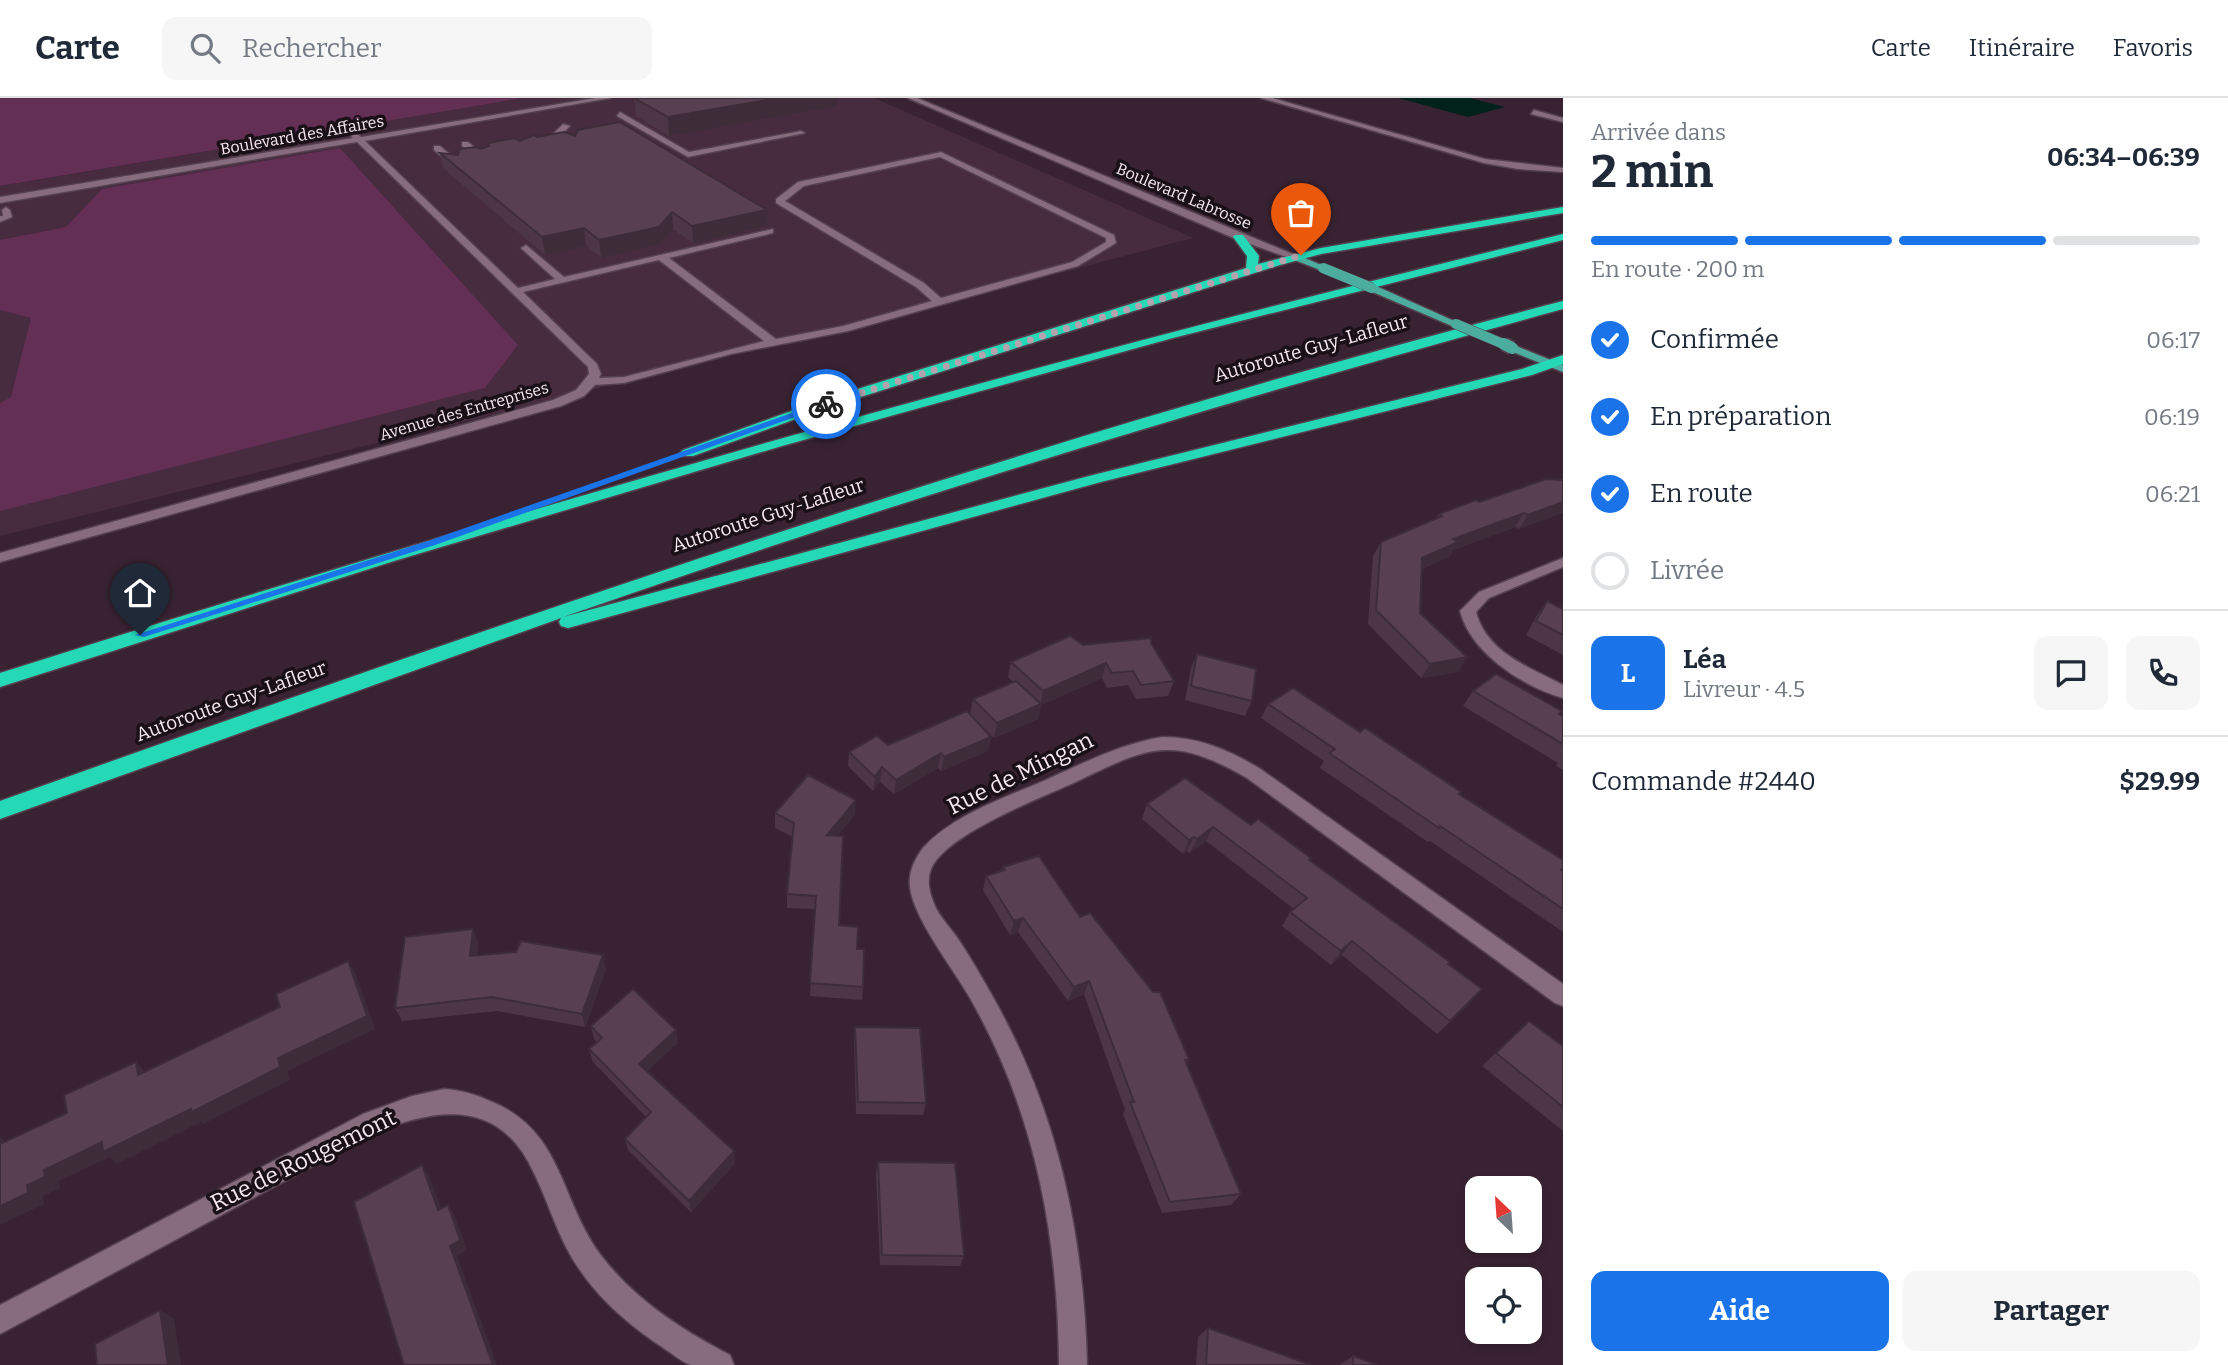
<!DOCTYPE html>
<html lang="fr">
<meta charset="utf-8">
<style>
:root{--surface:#fff;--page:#f6f6f7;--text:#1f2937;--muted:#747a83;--line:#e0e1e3;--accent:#1a73e8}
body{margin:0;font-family:Bitter,serif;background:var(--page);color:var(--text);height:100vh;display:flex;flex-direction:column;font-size:26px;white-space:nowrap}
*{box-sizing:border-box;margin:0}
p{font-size:23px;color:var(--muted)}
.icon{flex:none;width:38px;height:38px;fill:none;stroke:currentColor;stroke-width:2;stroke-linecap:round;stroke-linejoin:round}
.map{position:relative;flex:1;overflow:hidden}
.details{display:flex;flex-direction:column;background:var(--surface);width:665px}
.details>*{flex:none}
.needle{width:46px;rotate:335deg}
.controls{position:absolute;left:1465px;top:1078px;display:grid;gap:14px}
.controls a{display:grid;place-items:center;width:77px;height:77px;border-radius:14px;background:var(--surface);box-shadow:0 4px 10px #0003;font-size:35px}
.pin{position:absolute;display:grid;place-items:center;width:60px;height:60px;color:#fff;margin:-72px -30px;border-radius:50% 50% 50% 0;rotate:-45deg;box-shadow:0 0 7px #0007}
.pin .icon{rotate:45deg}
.courier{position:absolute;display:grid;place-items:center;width:70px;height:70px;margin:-35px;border:5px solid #1a73e8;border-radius:50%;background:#fff;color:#222;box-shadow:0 2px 9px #0007}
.head em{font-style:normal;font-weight:700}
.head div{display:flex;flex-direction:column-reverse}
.head{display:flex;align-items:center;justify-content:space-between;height:119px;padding:0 28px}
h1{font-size:46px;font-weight:700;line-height:52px}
.bar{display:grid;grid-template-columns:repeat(4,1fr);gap:10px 7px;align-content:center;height:84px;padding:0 28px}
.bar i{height:9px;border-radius:5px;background:var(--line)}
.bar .current{background:var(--accent)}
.bar p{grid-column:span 4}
.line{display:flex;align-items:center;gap:18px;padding:0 28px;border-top:2px solid var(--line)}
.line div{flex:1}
.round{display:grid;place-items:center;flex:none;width:74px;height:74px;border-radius:14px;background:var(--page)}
ol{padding:0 28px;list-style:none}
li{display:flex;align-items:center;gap:21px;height:77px}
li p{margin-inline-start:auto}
li .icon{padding:7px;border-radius:50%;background:var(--accent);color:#fff;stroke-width:4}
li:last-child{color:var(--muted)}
li i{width:38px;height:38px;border:4px solid var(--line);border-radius:50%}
.action{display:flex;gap:14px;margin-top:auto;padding:14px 28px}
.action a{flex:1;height:80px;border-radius:14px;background:var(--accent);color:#fff;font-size:28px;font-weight:700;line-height:80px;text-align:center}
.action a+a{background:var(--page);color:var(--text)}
header{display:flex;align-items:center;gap:42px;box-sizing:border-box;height:98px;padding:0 35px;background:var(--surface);border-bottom:2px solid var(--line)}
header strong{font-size:33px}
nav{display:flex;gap:38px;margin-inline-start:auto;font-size:24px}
.search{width:490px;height:63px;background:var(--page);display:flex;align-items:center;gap:18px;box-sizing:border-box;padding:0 24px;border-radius:14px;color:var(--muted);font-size:26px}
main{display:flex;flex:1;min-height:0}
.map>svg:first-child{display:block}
.built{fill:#472b3f}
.green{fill:#632f55}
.water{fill:#00221a}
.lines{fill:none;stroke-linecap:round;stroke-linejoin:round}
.minor-casing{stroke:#54404e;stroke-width:3}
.major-casing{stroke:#54404e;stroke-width:3}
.highway-casing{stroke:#54404e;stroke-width:3}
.minor{fill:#866c7d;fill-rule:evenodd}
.major{fill:#4cad9f;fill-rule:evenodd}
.highway{fill:#25d9b6;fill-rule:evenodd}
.major-bridge-far1-casing{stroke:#54404e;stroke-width:11;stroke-linecap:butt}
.major-bridge-casing{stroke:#54404e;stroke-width:15;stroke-linecap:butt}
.major-bridge-far1{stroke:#4cad9f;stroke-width:10}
.major-bridge{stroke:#4cad9f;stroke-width:12}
.wall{fill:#4d3746}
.shaded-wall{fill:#3e2d39}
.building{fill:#594051;stroke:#3e2d39;stroke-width:2}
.route{fill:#1a73e8}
.done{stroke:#b4a3af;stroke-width:7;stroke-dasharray:0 12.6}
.labels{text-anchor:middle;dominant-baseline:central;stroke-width:7;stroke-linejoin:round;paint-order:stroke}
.far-street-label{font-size:16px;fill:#f7e8f2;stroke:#1a1017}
.street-label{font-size:19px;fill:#f7e8f2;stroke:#1a1017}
.near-street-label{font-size:23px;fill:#f7e8f2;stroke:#1a1017}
</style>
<header>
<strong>Carte</strong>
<div class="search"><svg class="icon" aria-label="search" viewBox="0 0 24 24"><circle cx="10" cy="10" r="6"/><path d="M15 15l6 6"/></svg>Rechercher</div>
<nav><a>Carte</a><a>Itinéraire</a><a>Favoris</a></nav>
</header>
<main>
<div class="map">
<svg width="1563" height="1267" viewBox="0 0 1563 1267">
<rect width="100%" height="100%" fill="#392332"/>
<polygon class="built" points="523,0 874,0 1193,140 940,206 0,438 0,88"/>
<g class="green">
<polygon points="0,0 523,0 0,88"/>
<polygon points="340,50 518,247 485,290 0,413 0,305 11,299 31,220 0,212 0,142 66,129 102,91"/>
</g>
<polygon class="water" points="1398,0 1470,0 1505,9 1468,19"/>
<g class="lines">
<defs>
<g id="minor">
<path d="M595,0H611L365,43L518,190L555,181L523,152L521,150L526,147L564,179L773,131V135L669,160L776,241L843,228L932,203L916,189L776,105V101L798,84L941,54L1114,137L1116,145L1078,168L848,233L731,256L624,285L595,287L584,298L561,308L0,464V455L553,302L576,292L589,276L588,269L357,44L0,105V99L353,40L341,28L345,26L361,39ZM940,59L1106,140V144L1072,164L941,200L924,185L785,103L804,88ZM659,162L764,243L624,279L599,280L601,276L597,266L523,194Z"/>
<polygon points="908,0 917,0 1300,159 1292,161 1236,141"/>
<polygon points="1261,0 1272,0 1485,61 1563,70 1563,74 1518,71 1484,65"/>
<polygon points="1534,12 1563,20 1563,24 1531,16"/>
<polygon points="620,14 689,54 801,33 805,35 688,59 617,18"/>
<polygon points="563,26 570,28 562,36 576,46 576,50 570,50 553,36"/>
<polygon points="462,44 468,44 490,62 483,64 462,48"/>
<polygon points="434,48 440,48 461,66 461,70 455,70 434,52"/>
<polygon points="6,109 10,112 12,119 0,124 0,118 3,118 2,112"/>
<path d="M1563,460V469L1489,500L1476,514C1487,555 1529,569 1563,587V600C1522,588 1471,555 1460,513L1479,494Z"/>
<path d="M1162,639C1199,639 1228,652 1259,670L1563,886V908L1555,905L1247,680C1167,634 1146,651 1069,687C1037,701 944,738 931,771C927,781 929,793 933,803C937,816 948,827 956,838C970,858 982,880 994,901C1058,1015 1084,1137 1087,1267H1059C1058,1137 1035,1014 970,900C954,871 905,811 910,779C911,769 917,758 923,750C954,716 1007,699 1048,681C1085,664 1121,646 1162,639Z"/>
<path d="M444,991C460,992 475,996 490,1003C565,1033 559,1104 603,1160C637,1203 682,1232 730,1257L734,1267C721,1267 703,1267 691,1267C684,1265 675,1258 668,1253C626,1226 588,1193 565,1147C550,1117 541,1083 523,1055C486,1000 429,1014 378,1033L0,1236V1207L363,1016L412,998Z"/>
</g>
<g id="major">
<polygon points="1292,157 1298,157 1328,170 1323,173 1292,161"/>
<polygon points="1368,188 1376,188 1461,226 1452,228 1368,192"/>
<polygon points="1508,248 1516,248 1563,267 1563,274 1508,252"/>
</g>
<g id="highway">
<polygon points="1563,109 1563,115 1321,156 1280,167 829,309 693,358 683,358 680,355 683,352 819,303 1246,170 1247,158 1233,139 1235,137 1243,137 1259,158 1258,166 1321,150"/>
<path d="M1563,136V142L1173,240L782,348L394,463L0,589V575C517,411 1036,263 1563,136Z"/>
<path d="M1563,203V211C1226,303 892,404 563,519L1089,378L1522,271L1563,257V266L1532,277L1101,384L568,530L561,528L559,524L561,520L0,721V703C515,519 1033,340 1563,203Z"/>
</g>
</defs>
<use href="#minor" class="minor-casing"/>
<use href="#major" class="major-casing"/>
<use href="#highway" class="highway-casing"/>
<use href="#minor" class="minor"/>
<use href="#major" class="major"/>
<use href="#highway" class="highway"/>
<defs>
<g id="major-bridge-far1">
<polyline points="1323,170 1372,190"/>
<polyline points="1456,226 1508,248"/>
</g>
<polyline id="major-bridge" points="1504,246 1512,250"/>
</defs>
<use href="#major-bridge-far1" class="major-bridge-far1-casing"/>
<use href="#major-bridge" class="major-bridge-casing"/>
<use href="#major-bridge-far1" class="major-bridge-far1"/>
<use href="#major-bridge" class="major-bridge"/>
</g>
<g class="wall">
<polygon points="634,0 837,0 837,8 669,38 636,18"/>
<polygon points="537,39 767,112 768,128 693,145 673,131 660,146 601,160 586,148 545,157 443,70 440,55 458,57"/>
<polygon points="1563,382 1519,431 1515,429 1453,452 1450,458 1422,471 1420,515 1458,574 1421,580 1368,526 1373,458 1381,444 1436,420 1439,416"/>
<polygon points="1547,503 1563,511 1563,557 1526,537 1537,517"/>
<polygon points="1151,545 1174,583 1168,598 1136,601 1128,587 1107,590 1102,580 1041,607 1038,621 994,640 970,616 973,601 1013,584 1008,579 1011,564 1083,547"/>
<polygon points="1197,556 1252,603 1245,618 1185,602 1191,570"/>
<polygon points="1473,593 1562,613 1560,616 1563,618 1563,672 1556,668 1558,665 1463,608"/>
<polygon points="1268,606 1360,634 1460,696 1563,773 1563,834 1430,743 1428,744 1320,670 1324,663 1261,620"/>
<polygon points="991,639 988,653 941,673 938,670 894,696 880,684 873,693 848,668 849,654 888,647"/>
<polygon points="1147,706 1251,727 1311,760 1310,763 1448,866 1470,905 1437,936 1342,857 1331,867 1282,828 1290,814 1294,811 1206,743 1190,755 1187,753 1183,756 1142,721"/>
<polygon points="775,715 855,716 837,738 839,827 857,851 863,889 862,902 810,898 815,811 787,810 787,796 793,739 775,730"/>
<polygon points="1003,769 1080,819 1189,961 1186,966 1241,1096 1231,1107 1162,1115 1123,1016 1125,1012 1084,896 1068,903 1018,834 1010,837 983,792 986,778 1002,773"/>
<polygon points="478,845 477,857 606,871 585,929 497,913 402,923 395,910"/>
<polygon points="1529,923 1563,948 1563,1033 1482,968"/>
<polygon points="591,928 678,944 647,973 735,1065 691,1114 628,1052 625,1041 646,1019 593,964 589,951 597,944 594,941"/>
<polygon points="855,929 926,1005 923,1017 856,1016 854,942"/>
<polygon points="878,1064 964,1158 960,1168 880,1167 876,1075"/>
<polygon points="1208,1230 1311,1267 1196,1267 1198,1239"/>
<polygon points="1353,1258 1378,1267 1339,1267"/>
</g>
<g class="shaded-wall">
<polygon points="778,0 837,0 837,8 669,38 668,19"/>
<polygon points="767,112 768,128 693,145 692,128"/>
<polygon points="672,114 673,131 660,146 601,160 599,142"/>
<polygon points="584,130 586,148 545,157 542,139"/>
<polygon points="1563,404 1563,415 1519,431 1528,417"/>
<polygon points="1524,415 1515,429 1453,452 1450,458 1414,474 1422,460 1453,441"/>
<polygon points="1467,559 1458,574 1421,580 1430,566"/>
<polygon points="1106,565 1102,580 1041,607 1038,621 994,640 997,625 1040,607 1043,593"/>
<polygon points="991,639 988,653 941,673 944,659"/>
<polygon points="941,655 938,670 894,696 896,682"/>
<polygon points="882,669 880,684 873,693 875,679"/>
<polygon points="856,702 855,716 826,752 827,737"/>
<polygon points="1213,729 1206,743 1190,755 1197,741"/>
<polygon points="1194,739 1187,753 1183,756 1189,742"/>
<polygon points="1023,820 1018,834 1010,837 1014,823"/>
<polygon points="473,831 478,845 476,872 470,858"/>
<polygon points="1352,843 1342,857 1331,867 1341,853"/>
<polygon points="603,857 606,871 585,929 582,916"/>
<polygon points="348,863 356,877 375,931 287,973 290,982 203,1026 201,1024 117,1066 110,1059 59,1083 60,1090 43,1098 44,1106 0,1127 0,1108 27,1087 44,1072 278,960"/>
<polygon points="1089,883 1084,896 1068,903 1074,889"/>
<polygon points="676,932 678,944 642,978 639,966"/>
<polygon points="136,964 148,977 138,977"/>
<polygon points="0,1039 6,1044 0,1055"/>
<polygon points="734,1053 735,1065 691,1114 689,1103"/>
<polygon points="422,1067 429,1078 446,1123 438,1112"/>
<polygon points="448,1107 455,1118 467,1152 457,1158 497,1267 493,1267 450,1148"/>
<polygon points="160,1212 174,1221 181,1267 168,1267"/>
</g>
<g class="building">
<polygon points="634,0 778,0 668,19"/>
<polygon points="620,24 767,112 692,128 672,114 659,129 599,142 584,130 542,139 440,55 458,57 460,51 476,49 481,51 489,48 489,45 514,40 520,43 534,37 537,39 564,34 575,38 578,32"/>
<polygon points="1546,381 1563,382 1563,404 1528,417 1524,415 1453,441 1458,444 1422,460 1420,515 1467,559 1430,566 1376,512 1381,444 1442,418 1439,416 1476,402 1480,404"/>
<polygon points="1547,503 1563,511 1563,537 1536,523"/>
<polygon points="1070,538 1083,547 1151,540 1151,545 1174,583 1141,587 1133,573 1112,575 1106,565 1043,593 1011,564"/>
<polygon points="1197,556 1256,571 1252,603 1191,588"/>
<polygon points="1496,576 1562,613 1559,616 1563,618 1563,646 1473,593"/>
<polygon points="1016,583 1041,606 997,625 973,601"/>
<polygon points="1293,590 1360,634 1365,630 1461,694 1459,696 1563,762 1563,769 1561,772 1563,773 1563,811 1440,728 1439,730 1329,655 1335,651 1268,606"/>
<polygon points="967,613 991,639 944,659 941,655 896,682 882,669 875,679 849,654 877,638 888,647"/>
<polygon points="808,677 856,702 827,737 843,738 839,827 858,829 857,851 864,851 863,889 810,885 816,798 787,796 794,725 775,715"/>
<polygon points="1185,680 1251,727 1258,721 1311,760 1309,762 1450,864 1448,866 1482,891 1450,923 1352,843 1341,853 1290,814 1307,800 1213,729 1197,741 1194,739 1189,742 1147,706"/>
<polygon points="1039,758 1080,819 1090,815 1153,894 1160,894 1189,961 1185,962 1241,1096 1170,1104 1130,1004 1134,1004 1089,883 1074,889 1023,820 1014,823 986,778 1005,772 1003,769"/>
<polygon points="473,831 470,858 516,854 521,843 603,857 582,916 492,899 395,910 405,839"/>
<polygon points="348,863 367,918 278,960 280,969 192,1014 191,1011 103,1054 102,1044 44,1072 45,1079 27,1087 28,1095 0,1108 0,1046 67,1015 64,997 136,964 138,977 280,909 276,896"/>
<polygon points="633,891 676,932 639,966 734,1053 689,1103 625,1041 651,1014 589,951 602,940 591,928"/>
<polygon points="1529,923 1563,948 1563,1009 1496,955"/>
<polygon points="855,929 920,930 926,1005 858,1004"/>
<polygon points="878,1064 955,1065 964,1158 882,1157"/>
<polygon points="422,1067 438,1112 448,1107 460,1142 450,1148 493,1267 404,1267 354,1104"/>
<polygon points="160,1212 168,1267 97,1267 95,1246"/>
<polygon points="1208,1230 1311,1267 1206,1267"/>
<polygon points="1353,1258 1378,1267 1353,1267"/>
</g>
<polygon class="route" points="826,303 829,307 435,447 144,539 135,537 428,443"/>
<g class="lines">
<polyline class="done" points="826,306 1301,157"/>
</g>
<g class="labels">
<g class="far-street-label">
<text transform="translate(302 37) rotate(-10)">Boulevard des Affaires</text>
<text transform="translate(1184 98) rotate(23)">Boulevard Labrosse</text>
<text transform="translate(464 313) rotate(-16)">Avenue des Entreprises</text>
</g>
<g class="street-label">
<text transform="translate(1311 250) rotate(-16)">Autoroute Guy-Lafleur</text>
<text transform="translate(768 417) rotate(-18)">Autoroute Guy-Lafleur</text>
<text transform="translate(231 603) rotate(-20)">Autoroute Guy-Lafleur</text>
</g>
<g class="near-street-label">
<text transform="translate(1020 675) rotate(-26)">Rue de Mingan</text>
<text transform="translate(303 1062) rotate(-26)">Rue de Rougemont</text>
</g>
</g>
</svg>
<div class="controls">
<a><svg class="needle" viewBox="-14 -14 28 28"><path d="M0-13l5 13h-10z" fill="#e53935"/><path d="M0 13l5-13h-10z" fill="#747a83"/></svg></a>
<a><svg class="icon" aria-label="locate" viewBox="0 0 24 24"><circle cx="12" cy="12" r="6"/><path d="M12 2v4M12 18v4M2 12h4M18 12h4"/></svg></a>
</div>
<div class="pin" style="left:1301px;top:157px;background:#ea580c"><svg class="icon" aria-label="bag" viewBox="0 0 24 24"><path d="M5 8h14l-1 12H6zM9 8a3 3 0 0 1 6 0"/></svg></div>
<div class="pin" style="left:140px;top:537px;background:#1f2937"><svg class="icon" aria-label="home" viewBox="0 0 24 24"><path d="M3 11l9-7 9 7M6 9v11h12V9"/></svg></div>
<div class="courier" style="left:826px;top:306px"><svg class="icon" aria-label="bike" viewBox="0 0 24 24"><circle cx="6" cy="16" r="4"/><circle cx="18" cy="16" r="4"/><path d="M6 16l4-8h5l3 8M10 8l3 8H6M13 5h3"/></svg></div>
</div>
<section class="details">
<div class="head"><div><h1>2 min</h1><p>Arrivée dans</p></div><em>06:34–06:39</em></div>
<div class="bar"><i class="current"></i><i class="current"></i><i class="current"></i><i></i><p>En route · 200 m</p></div>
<ol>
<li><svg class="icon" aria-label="check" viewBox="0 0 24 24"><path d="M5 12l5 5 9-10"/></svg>Confirmée<p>06:17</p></li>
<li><svg class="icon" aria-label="check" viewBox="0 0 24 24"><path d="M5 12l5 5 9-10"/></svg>En préparation<p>06:19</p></li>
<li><svg class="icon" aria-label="check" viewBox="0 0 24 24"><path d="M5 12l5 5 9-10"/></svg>En route<p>06:21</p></li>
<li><i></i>Livrée</li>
</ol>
<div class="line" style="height:126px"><b class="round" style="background:var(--accent);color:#fff">L</b><div><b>Léa</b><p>Livreur · 4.5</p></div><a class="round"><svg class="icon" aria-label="chat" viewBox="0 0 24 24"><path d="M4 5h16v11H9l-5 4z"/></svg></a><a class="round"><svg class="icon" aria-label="phone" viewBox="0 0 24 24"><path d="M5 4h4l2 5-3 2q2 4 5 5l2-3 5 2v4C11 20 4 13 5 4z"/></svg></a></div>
<div class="line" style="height:91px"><div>Commande #2440</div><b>$29.99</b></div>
<div class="action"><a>Aide</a><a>Partager</a></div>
</section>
</main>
